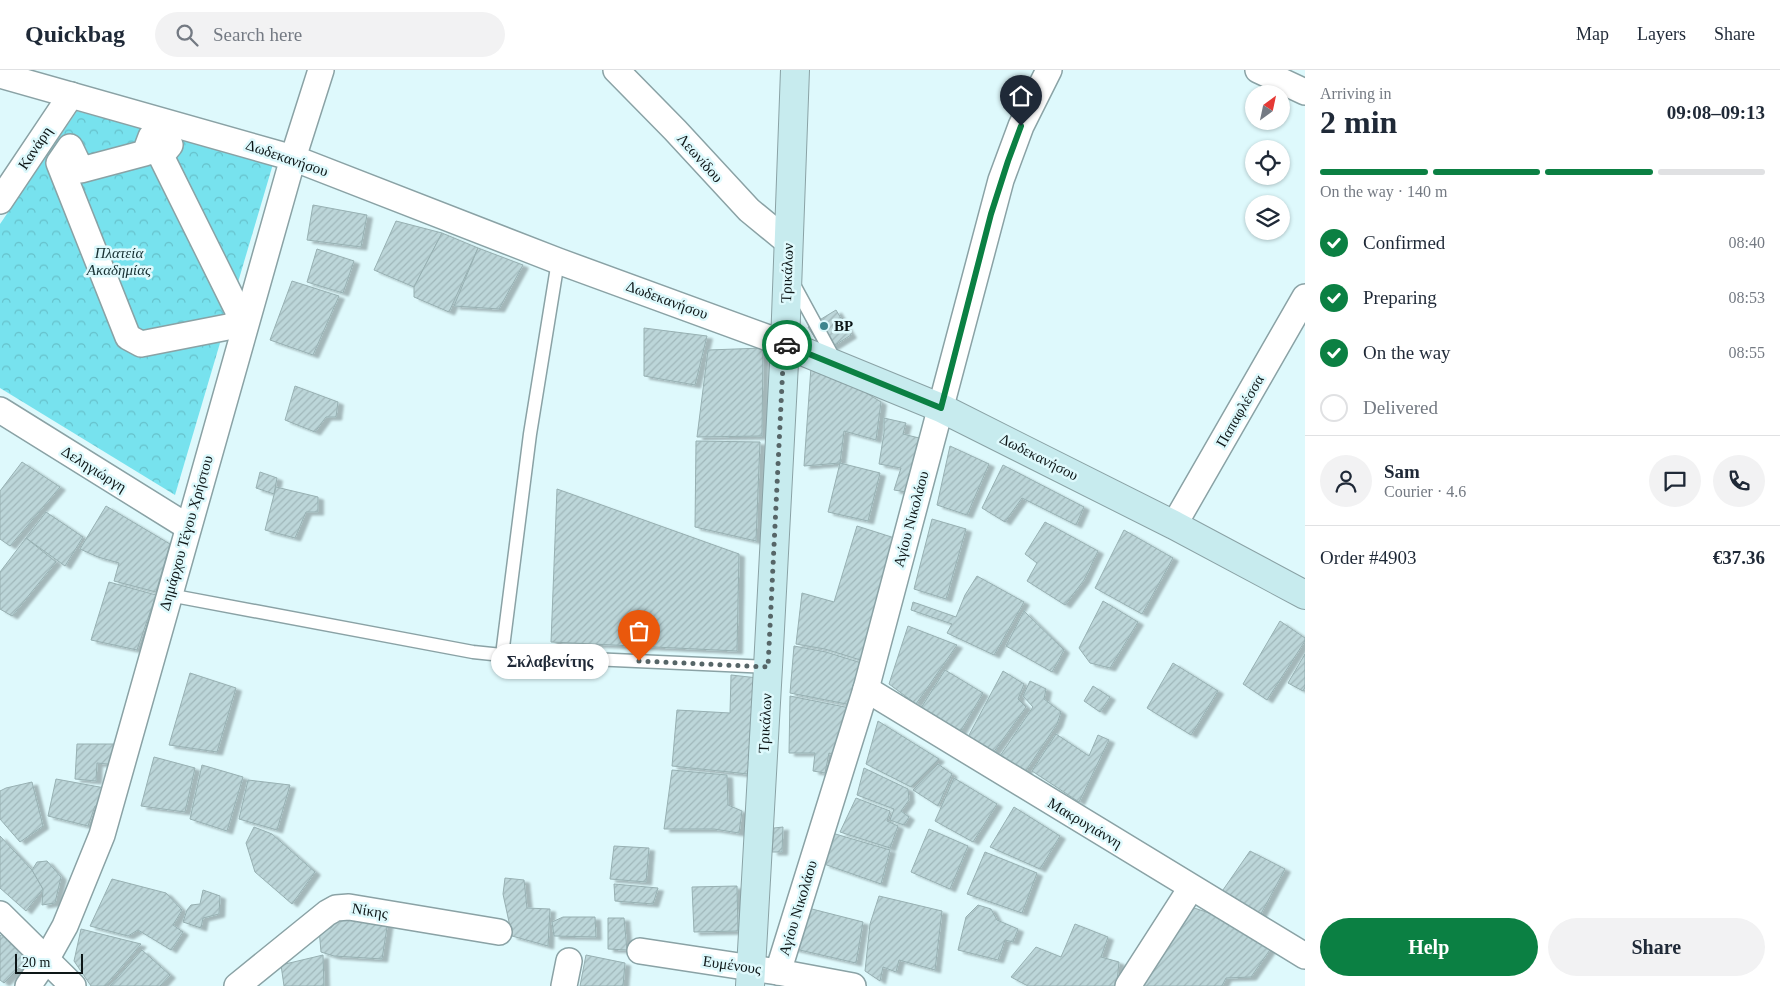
<!DOCTYPE html>
<meta charset="utf-8">
<style>
:root{--surface:#fff;--page:#f2f2f3;--text:#1f2937;--muted:#747a83;--line:#e0e1e3;--accent:#0b8043}
body{margin:0;font-family:Georgia,serif;background:var(--page);color:var(--text);height:100vh;display:flex;flex-direction:column;font-size:19px;white-space:nowrap}
*{box-sizing:border-box;margin:0}
p{font-size:16px;color:var(--muted)}
.icon{flex:none;width:28px;height:28px;fill:none;stroke:currentColor;stroke-width:2;stroke-linecap:round;stroke-linejoin:round}
.map{position:relative;flex:1;overflow:hidden}
.side{display:flex;flex-direction:column;background:var(--surface);width:475px}
.side>*{flex:none}
.needle{width:32px;rotate:33deg}
.fabs{position:absolute;left:1245px;top:15px;display:grid;gap:10px}
.fabs a{display:grid;place-items:center;width:45px;height:45px;border-radius:50%;background:var(--surface);box-shadow:0 1px 4px #0004;font-size:25px}
.scale{position:absolute;left:15px;bottom:12px;width:68px;box-sizing:border-box;padding-left:5px;border:2px solid #0d1617;border-top:0;font-size:14px;line-height:18px;white-space:nowrap;color:#0d1617;-webkit-text-stroke:4px #def9fc;paint-order:stroke}
.pin{position:absolute;display:grid;place-items:center;width:42px;height:42px;color:#fff;margin:-51px -21px;border-radius:50% 50% 50% 0;rotate:-45deg;box-shadow:0 0 5px #0007}
.pin .icon{rotate:45deg}
.courier{position:absolute;display:grid;place-items:center;width:50px;height:50px;margin:-25px;border:4px solid #0b8043;border-radius:50%;background:#fff;color:#222;box-shadow:0 1px 6px #0007}
.bubble{position:absolute;height:35px;border-radius:18px;background:var(--surface);box-shadow:0 1px 4px #0004;font-size:16px;font-weight:600;line-height:35px;text-align:center}
.headline em{font-style:normal;font-weight:600}
.headline div{display:flex;flex-direction:column-reverse}
.headline{display:flex;align-items:center;justify-content:space-between;height:85px;padding:0 15px}
h1{font-size:32px;font-weight:600;line-height:38px}
.bar{display:grid;grid-template-columns:repeat(4,1fr);gap:8px 5px;align-content:center;height:60px;padding:0 15px}
.bar i{height:6px;border-radius:4px;background:var(--line)}
.bar .current{background:var(--accent)}
.bar p{grid-column:span 4}
.line{display:flex;align-items:center;gap:12px;padding:0 15px;border-top:1px solid var(--line)}
.line div{flex:1}
.round{display:grid;place-items:center;flex:none;width:52px;height:52px;border-radius:26px;background:var(--page)}
ol{padding:0 15px;list-style:none}
li{display:flex;align-items:center;gap:15px;height:55px}
li p{margin-inline-start:auto}
li .icon{padding:5px;border-radius:50%;background:var(--accent);color:#fff;stroke-width:4}
li:last-child{color:var(--muted)}
li i{width:28px;height:28px;border:2px solid var(--line);border-radius:50%}
.action{display:flex;gap:10px;margin-top:auto;padding:10px 15px}
.action a{flex:1;height:58px;border-radius:30px;background:var(--accent);color:#fff;font-size:20px;font-weight:600;line-height:58px;text-align:center}
.action a+a{background:var(--page);color:var(--text)}
header{display:flex;align-items:center;gap:30px;box-sizing:border-box;height:70px;padding:0 25px;background:var(--surface);border-bottom:1px solid var(--line)}
header strong{font-size:24px}
nav{display:flex;gap:28px;margin-inline-start:auto;font-size:18px}
.search{width:350px;height:45px;background:var(--page);display:flex;align-items:center;gap:12px;box-sizing:border-box;padding:0 18px;border-radius:28px;color:var(--muted);font-size:19px}
main{display:flex;flex:1;min-height:0}
.map>svg:first-child{display:block}
.park{fill:url(#park-crowns)}
.building{fill:url(#building-hatch);stroke:#97b0b2;filter:url(#shadow)}
.lines{fill:none;stroke-linecap:round;stroke-linejoin:round}
.lane-casing{stroke:#8aa2a5;stroke-width:15}
.street-casing{stroke:#8aa2a5;stroke-width:28}
.secondary-casing{stroke:#8aa2a5;stroke-width:30}
.lane{stroke:#fff;stroke-width:12}
.street{stroke:#fff;stroke-width:25}
.secondary{stroke:#c7ebee;stroke-width:28}
.done{stroke:#566567;stroke-width:5;stroke-dasharray:0 9}
.route{stroke:#0b8043;stroke-width:6}
.poi-dot{fill:#3e858d;stroke:#def9fc;stroke-width:2}
.labels{text-anchor:middle;dominant-baseline:central;stroke-width:5;stroke-linejoin:round;paint-order:stroke}
.street-label{font-size:15px;fill:#0d1617;stroke:#def9fc}
.park-label{font-size:15px;font-style:italic;fill:#152e30;stroke:#def9fc}
.poi-label{font-size:15px;font-weight:bold;fill:#0d1617;stroke:#def9fc;text-anchor:start}
</style>
<header>
<strong>Quickbag</strong>
<div class="search"><svg class="icon" aria-label="search" viewBox="0 0 24 24"><circle cx="10" cy="10" r="6"/><path d="M15 15l6 6"/></svg>Search here</div>
<nav><a>Map</a><a>Layers</a><a>Share</a></nav>
</header>
<main>
<div class="map">
<svg width="1305" height="916" viewBox="0 0 1305 916">
<defs>
<pattern id="park-crowns" width="20" height="18" patternUnits="userSpaceOnUse" patternTransform="scale(1.25)"><rect width="20" height="18" fill="#77e2ee"/><path d="M2 6a3 3 0 1 1 6 0M12 15a3 3 0 1 1 6 0" fill="none" stroke="#66c1cb"/></pattern>
<pattern id="building-hatch" width="6" height="6" patternUnits="userSpaceOnUse" patternTransform="scale(1.25)"><rect width="6" height="6" fill="#bcd6d9"/><path d="M-1 1l2-2M0 6l6-6M5 7l2-2" fill="none" stroke="#a0b7ba"/></pattern>
<filter id="shadow"><feDropShadow dx="5.5" dy="3" stdDeviation="1" flood-color="#0004"/></filter>
</defs>
<rect width="100%" height="100%" fill="#def9fc"/>
<polygon class="park" points="77,41 273,94 175,425 0,318 0,154"/>
<g class="building">
<polygon points="313,135 367,145 361,177 307,170"/>
<polygon points="396,151 442,163 414,217 374,200"/>
<polygon points="442,163 478,178 449,242 414,227 414,217"/>
<polygon points="478,178 523,195 499,239 454,236"/>
<polygon points="317,179 354,191 343,223 307,212"/>
<polygon points="292,211 339,226 313,285 270,270"/>
<polygon points="836,240 851,265 824,282 808,257"/>
<polygon points="644,258 707,266 695,315 644,306"/>
<polygon points="763,278 762,366 697,367 708,280"/>
<polygon points="811,297 847,311 881,332 876,370 844,361 840,393 804,396"/>
<polygon points="295,316 338,332 336,347 326,347 315,362 285,350"/>
<polygon points="884,348 906,353 903,364 927,370 912,423 894,420 901,398 879,394 884,363"/>
<polygon points="696,371 760,372 756,471 695,457"/>
<polygon points="950,376 989,394 967,445 937,435"/>
<polygon points="22,392 60,417 10,476 0,469 0,421"/>
<polygon points="840,393 880,403 868,451 828,442"/>
<polygon points="1003,395 1084,437 1076,455 1022,428 1005,452 982,438"/>
<polygon points="260,402 277,408 274,424 256,418"/>
<polygon points="276,417 318,427 318,442 306,442 295,468 265,460"/>
<polygon points="557,419 739,484 737,581 551,572"/>
<polygon points="106,436 170,474 156,522 114,511 119,493 98,487 80,479"/>
<polygon points="46,442 83,467 65,496 26,468"/>
<polygon points="932,449 966,459 946,529 914,519"/>
<polygon points="1045,452 1098,481 1084,510 1065,535 1027,511 1037,493 1025,484"/>
<polygon points="857,456 904,471 870,593 825,579 796,574 802,523 834,532"/>
<polygon points="1124,460 1173,488 1142,544 1095,518"/>
<polygon points="26,468 56,492 12,546 0,539 0,502"/>
<polygon points="977,506 1024,532 994,585 947,563 952,554 911,540 913,532 956,547 965,525"/>
<polygon points="109,512 156,525 137,580 91,570"/>
<polygon points="1103,531 1138,552 1110,598 1090,593 1079,578"/>
<polygon points="1024,541 1064,580 1052,602 1006,576"/>
<polygon points="1280,551 1305,568 1305,571 1267,630 1243,614"/>
<polygon points="908,556 957,575 916,634 889,614"/>
<polygon points="794,576 826,582 868,595 857,636 790,623"/>
<polygon points="1305,584 1305,617 1303,621 1288,613"/>
<polygon points="1173,593 1218,621 1191,665 1147,638"/>
<polygon points="945,600 983,623 960,662 921,638"/>
<polygon points="1003,601 1024,614 1018,629 1026,637 993,683 968,667"/>
<polygon points="190,603 236,618 217,682 169,675"/>
<polygon points="731,605 767,609 748,704 672,696 677,640 730,643"/>
<polygon points="1030,611 1046,619 1044,629 1061,642 1057,654 1025,702 1000,686 1033,637 1023,626"/>
<polygon points="1093,616 1110,627 1100,642 1084,631"/>
<polygon points="790,626 855,639 841,688 829,683 825,703 813,701 815,683 789,683"/>
<polygon points="878,651 939,689 911,717 866,694"/>
<polygon points="1056,664 1089,686 1098,665 1109,670 1079,732 1032,701"/>
<polygon points="77,674 119,674 117,695 97,693 96,711 75,709"/>
<polygon points="154,687 195,698 185,742 141,736"/>
<polygon points="938,694 952,704 938,736 913,720"/>
<polygon points="202,695 243,707 227,761 190,749"/>
<polygon points="864,698 908,719 909,730 901,741 909,747 904,755 890,750 894,739 857,725"/>
<polygon points="672,700 727,705 728,735 742,741 739,763 714,759 664,759"/>
<polygon points="954,708 997,734 973,772 935,751"/>
<polygon points="56,709 105,718 101,737 95,736 88,756 48,746"/>
<polygon points="248,710 290,715 277,760 239,749"/>
<polygon points="32,712 43,756 20,772 0,749 0,721 6,718"/>
<polygon points="856,728 890,741 887,751 898,756 890,778 840,762"/>
<polygon points="1014,737 1060,766 1040,799 990,777"/>
<polygon points="254,757 272,764 315,802 292,834 255,802 246,773"/>
<polygon points="783,757 782,782 772,782 774,758"/>
<polygon points="929,759 968,776 950,819 911,802"/>
<polygon points="832,763 890,780 881,814 824,794"/>
<polygon points="0,766 32,800 43,819 26,841 0,818"/>
<polygon points="614,776 649,778 646,812 610,809"/>
<polygon points="1250,781 1285,799 1256,853 1216,830"/>
<polygon points="985,782 1037,803 1022,843 967,824"/>
<polygon points="47,791 61,807 55,833 42,835 43,819 32,800 37,792"/>
<polygon points="505,808 524,810 527,838 550,839 548,876 512,866 503,824"/>
<polygon points="112,809 166,823 182,840 173,855 183,862 171,880 138,860 128,866 90,856"/>
<polygon points="614,814 658,818 653,834 615,831"/>
<polygon points="737,816 738,861 694,862 692,817"/>
<polygon points="203,820 220,826 219,844 203,848 201,858 183,852 187,840 191,835 200,834"/>
<polygon points="879,826 942,841 935,900 899,890 896,902 883,897 880,911 865,901 870,854"/>
<polygon points="978,835 991,839 997,850 1018,859 1013,872 1005,870 998,890 958,880 966,847"/>
<polygon points="1188,836 1240,853 1274,874 1251,907 1226,908 1222,916 1138,916"/>
<polygon points="804,837 863,852 856,893 791,878"/>
<polygon points="342,844 388,851 382,889 334,886 321,882 319,859 331,858"/>
<polygon points="563,847 595,847 596,867 554,866 552,852"/>
<polygon points="608,848 624,848 627,880 608,879"/>
<polygon points="1075,854 1108,867 1101,887 1119,892 1117,912 1115,916 1028,916 1011,907 1036,877 1061,887"/>
<polygon points="81,859 141,874 105,916 91,916 74,891"/>
<polygon points="3,863 29,888 4,913 0,910 0,866"/>
<polygon points="142,880 170,905 160,916 110,916"/>
<polygon points="323,885 324,916 284,916 281,895"/>
<polygon points="586,885 625,893 623,916 580,916"/>
</g>
<g class="lines">
<defs>
<g id="lane">
<polyline points="792,211 835,290"/>
<polyline points="169,525 473,582 502,585 768,597"/>
<polyline points="502,585 530,364 558,191"/>
</g>
<g id="street">
<polyline points="616,0 675,60 749,140 788,172"/>
<polyline points="1258,0 1305,22"/>
<polyline points="0,5 293,88 558,191 785,274"/>
<polygon points="151,67 170,75 161,86 238,241 238,255 141,274 128,267 59,93 70,77 81,100 145,83"/>
<polyline points="0,131 71,25"/>
<polyline points="0,340 188,457"/>
<polyline points="1174,455 1305,227"/>
<polyline points="866,619 1305,886"/>
<polyline points="0,844 73,916"/>
<polyline points="640,881 778,902 853,916"/>
<polyline points="778,902 866,619 1001,110 1021,56 1049,0"/>
<polyline points="28,916 46,890 65,856 102,765 293,88 321,0"/>
<polyline points="237,916 327,843 336,838 349,837 499,862"/>
<polyline points="564,916 569,891"/>
<polyline points="1128,916 1191,818"/>
</g>
<g id="secondary">
<polyline points="785,274 941,338 1174,455 1305,525"/>
<polyline points="750,916 768,597 785,274 795,0"/>
</g>
</defs>
<use href="#lane" class="lane-casing"/>
<use href="#street" class="street-casing"/>
<use href="#secondary" class="secondary-casing"/>
<use href="#lane" class="lane"/>
<use href="#street" class="street"/>
<use href="#secondary" class="secondary"/>
</g>
<g class="lines">
<polyline class="done" points="639,591 768,597 784,274 787,275"/>
<polyline class="route" points="787,275 941,338 991,144 1008,91 1021,56"/>
</g>
<circle class="poi-dot" cx="824" cy="256" r="5"/>
<g class="labels">
<g class="street-label">
<text transform="translate(35 78) rotate(-56)">Κανάρη</text>
<text transform="translate(287 88) rotate(19)">Δωδεκανήσου</text>
<text transform="translate(700 88) rotate(48)">Λεωνίδου</text>
<text transform="translate(787 203) rotate(-88)">Τρικάλων</text>
<text transform="translate(667 230) rotate(20)">Δωδεκανήσου</text>
<text transform="translate(1240 341) rotate(-60)">Παπαφλέσσα</text>
<text transform="translate(1039 387) rotate(27)">Δωδεκανήσου</text>
<text transform="translate(94 399) rotate(32)">Δεληγιώργη</text>
<text transform="translate(911 449) rotate(-75)">Αγίου Νικολάου</text>
<text transform="translate(186 463) rotate(-74)">Δημάρχου Τέγου Χρήστου</text>
<text transform="translate(765 653) rotate(-87)">Τρικάλων</text>
<text transform="translate(1085 753) rotate(31)">Μακρυγιάννη</text>
<text transform="translate(798 838) rotate(-73)">Αγίου Νικολάου</text>
<text transform="translate(370 841) rotate(9)">Νίκης</text>
<text transform="translate(732 895) rotate(8)">Ευμένους</text>
</g>
<g class="park-label">
<text x="119" y="183">Πλατεία<tspan x="119" dy="17">Ακαδημίας</tspan></text>
</g>
<g class="poi-label">
<text x="834" y="256">BP</text>
</g>
</g>
</svg>
<div class="fabs">
<a><svg class="needle" viewBox="-14 -14 28 28"><path d="M0-13l5 13h-10z" fill="#e53935"/><path d="M0 13l5-13h-10z" fill="#747a83"/></svg></a>
<a><svg class="icon" aria-label="locate" viewBox="0 0 24 24"><circle cx="12" cy="12" r="6"/><path d="M12 2v4M12 18v4M2 12h4M18 12h4"/></svg></a>
<a><svg class="icon" aria-label="layers" viewBox="0 0 24 24"><path d="M12 4l9 5-9 5-9-5zM3 14l9 5 9-5"/></svg></a>
</div>
<div class="scale">20 m</div>
<div class="pin" style="left:639px;top:591px;background:#ea580c"><svg class="icon" aria-label="bag" viewBox="0 0 24 24"><path d="M5 8h14l-1 12H6zM9 8a3 3 0 0 1 6 0"/></svg></div>
<div class="pin" style="left:1021px;top:56px;background:#1f2937"><svg class="icon" aria-label="home" viewBox="0 0 24 24"><path d="M3 11l9-7 9 7M6 9v11h12V9"/></svg></div>
<div class="courier" style="left:787px;top:275px"><svg class="icon" aria-label="car" viewBox="0 0 24 24"><path d="M5 17H2v-5l4-1 3-4h7l3 4 3 1v5h-3M9 17h6M6 11h13"/><circle cx="7" cy="17" r="2"/><circle cx="17" cy="17" r="2"/></svg></div>
<div class="bubble" style="left:491px;top:574px;width:118px">Σκλαβενίτης</div>
</div>
<section class="side">
<div class="headline"><div><h1>2 min</h1><p>Arriving in</p></div><em>09:08–09:13</em></div>
<div class="bar"><i class="current"></i><i class="current"></i><i class="current"></i><i></i><p>On the way · 140 m</p></div>
<ol>
<li><svg class="icon" aria-label="check" viewBox="0 0 24 24"><path d="M5 12l5 5 9-10"/></svg>Confirmed<p>08:40</p></li>
<li><svg class="icon" aria-label="check" viewBox="0 0 24 24"><path d="M5 12l5 5 9-10"/></svg>Preparing<p>08:53</p></li>
<li><svg class="icon" aria-label="check" viewBox="0 0 24 24"><path d="M5 12l5 5 9-10"/></svg>On the way<p>08:55</p></li>
<li><i></i>Delivered</li>
</ol>
<div class="line" style="height:90px"><a class="round"><svg class="icon" aria-label="person" viewBox="0 0 24 24"><circle cx="12" cy="8" r="4"/><path d="M4 21q1-7 8-7t8 7"/></svg></a><div><b>Sam</b><p>Courier · 4.6</p></div><a class="round"><svg class="icon" aria-label="chat" viewBox="0 0 24 24"><path d="M4 5h16v11H9l-5 4z"/></svg></a><a class="round"><svg class="icon" aria-label="phone" viewBox="0 0 24 24"><path d="M5 4h4l2 5-3 2q2 4 5 5l2-3 5 2v4C11 20 4 13 5 4z"/></svg></a></div>
<div class="line" style="height:65px"><div>Order #4903</div><b>€37.36</b></div>
<div class="action"><a>Help</a><a>Share</a></div>
</section>
</main>
